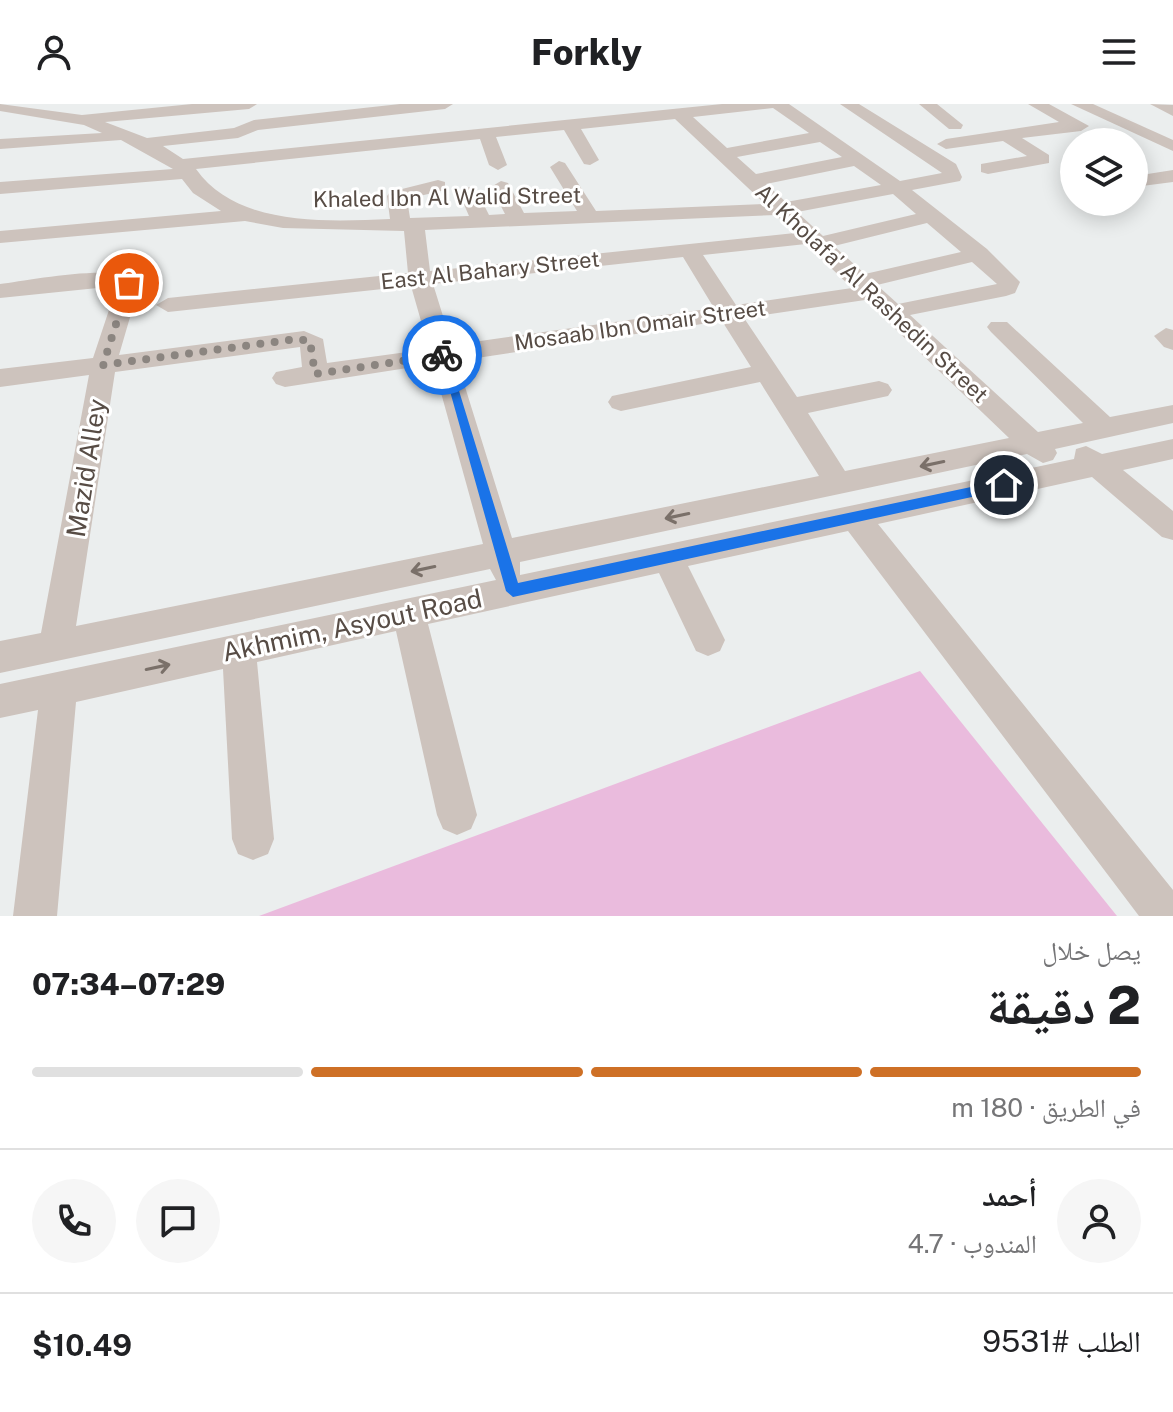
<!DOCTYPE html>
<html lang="ar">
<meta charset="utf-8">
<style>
:root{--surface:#fff;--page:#f6f6f6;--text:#202124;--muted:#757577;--line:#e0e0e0;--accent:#ce7026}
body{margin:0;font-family:"Public Sans","Noto Naskh Arabic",sans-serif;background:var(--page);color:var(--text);direction:rtl;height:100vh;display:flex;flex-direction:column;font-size:30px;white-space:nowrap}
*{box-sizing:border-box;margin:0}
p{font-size:26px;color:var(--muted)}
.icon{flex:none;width:44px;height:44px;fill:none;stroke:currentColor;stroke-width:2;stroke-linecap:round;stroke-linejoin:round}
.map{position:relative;height:812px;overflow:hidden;direction:ltr}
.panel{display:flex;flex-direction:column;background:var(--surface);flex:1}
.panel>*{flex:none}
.fabs{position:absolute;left:1060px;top:24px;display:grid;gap:16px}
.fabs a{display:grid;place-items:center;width:88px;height:88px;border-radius:50%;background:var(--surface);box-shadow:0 4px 20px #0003;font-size:40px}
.pin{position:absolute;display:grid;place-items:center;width:68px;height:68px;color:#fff;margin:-34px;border:4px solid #fff;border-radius:50%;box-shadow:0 2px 8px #0007}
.courier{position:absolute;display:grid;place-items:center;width:80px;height:80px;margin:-40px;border:6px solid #1a73e8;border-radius:50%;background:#fff;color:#222;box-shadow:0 2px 10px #0007}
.headline em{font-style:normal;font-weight:800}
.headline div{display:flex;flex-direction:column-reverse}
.headline{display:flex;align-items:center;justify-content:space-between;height:136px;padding:0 32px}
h1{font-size:52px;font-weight:800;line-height:60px}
.bar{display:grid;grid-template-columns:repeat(4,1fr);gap:12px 8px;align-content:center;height:96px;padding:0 32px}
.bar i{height:10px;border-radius:6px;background:var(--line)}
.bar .selected{background:var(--accent)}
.bar p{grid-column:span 4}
.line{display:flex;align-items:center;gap:20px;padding:0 32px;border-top:2px solid var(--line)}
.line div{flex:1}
.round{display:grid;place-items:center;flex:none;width:84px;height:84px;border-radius:42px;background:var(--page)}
header{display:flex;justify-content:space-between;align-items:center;height:104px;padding:0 32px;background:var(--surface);font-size:36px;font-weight:800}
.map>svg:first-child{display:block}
.green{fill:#eabbdd}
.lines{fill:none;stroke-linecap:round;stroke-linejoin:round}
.minor{fill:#cdc3bd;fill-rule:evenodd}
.oneway{stroke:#7a7069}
.route{fill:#1a73e8}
.done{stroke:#8b8580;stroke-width:8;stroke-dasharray:0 14.4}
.labels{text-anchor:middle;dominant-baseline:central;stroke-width:6;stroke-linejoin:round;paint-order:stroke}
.far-street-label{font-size:22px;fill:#574c45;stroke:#fff}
.street-label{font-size:26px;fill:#574c45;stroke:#fff}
</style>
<header><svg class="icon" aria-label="menu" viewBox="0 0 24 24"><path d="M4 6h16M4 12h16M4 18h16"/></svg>Forkly<svg class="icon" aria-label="person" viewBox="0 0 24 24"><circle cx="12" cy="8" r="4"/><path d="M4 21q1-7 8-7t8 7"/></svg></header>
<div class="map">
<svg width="1173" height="812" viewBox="0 0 1173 812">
<rect width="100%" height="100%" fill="#ebeeee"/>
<polygon class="green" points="920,567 1117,812 259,812"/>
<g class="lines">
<g class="minor">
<path d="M0,0L82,11L192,0H257L249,5L105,18L147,34L234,24L254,16L400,0H453L445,5L258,26L238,34L163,42L183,55L722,0H789L900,77L942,69L840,0H859L956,60L962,73L960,77L912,86L987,145L1020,178L1015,189L1006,192L910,211L1038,328L1083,319L991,228L987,223L991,218H1007L1110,313L1173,301V319L1055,345L1057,349L1053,356L1043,359L1027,350L520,458V471L1074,355L1076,345L1086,342L1102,350L1173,335V355L1123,366L1173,407V436L1162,433L1092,373L878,420L1173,786V812H1139L848,427L688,462L725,536L720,547L708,552L696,547L659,469L428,520L477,711L471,725L457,731L443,725L437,711L396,527L257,558L274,735L268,750L253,756L238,750L232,735L223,565L76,598L57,812H13L38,606L0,614V580L496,476L490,465L0,569V537L41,529L89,271L0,283V265L93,254L117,182L0,194V180C28,177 123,157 140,179L119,251L304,227L323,235L327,259L429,245L411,182L168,208L156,201L168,194L408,169L404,127L283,124L245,117L0,139V127L221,107L193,89L182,75L0,90V78L173,65L121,36L0,45V35L102,29L84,21L0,7ZM773,4L809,29L727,44L693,13ZM675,15L765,100L596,107L565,59L559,57L550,63L577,107L524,109L508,79L501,77L491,83L505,110L489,111L476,85L469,83L459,89L469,112L410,114L407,95L445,86V78L438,76L390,88L387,92L390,115C324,118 236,122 196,65L480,35L489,61L498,66L507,61L496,33L564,26L584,60L590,61L599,56L581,25ZM820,38L842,53L756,70L737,53ZM854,62L881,81L786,98L766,80ZM893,90L916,110L823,132L797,108ZM776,111L795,129L430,167L425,126ZM927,119L961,148L865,170L834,142ZM806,140L852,184L736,201L703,151ZM683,153L714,204L452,241L433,180ZM972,158L997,180L898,200L877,181ZM865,196L1009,334L845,367L808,309L888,292L892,286L888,280L879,277L797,293L744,214ZM722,217L751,263L612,292L608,298L612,304L621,307L760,278L819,372L512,434L457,257ZM300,243L302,263L276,268L272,274L276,280L285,283L433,260L483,440L76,522L115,268Z"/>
<polygon points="919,0 937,0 963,21 961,25 949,25"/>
<polygon points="1028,0 1049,0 1089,22 1081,27 1022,34 1049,51 1049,59 988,70 981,68 981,60 1027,52 1003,37 946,45 937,40 946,35 1059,18"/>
<polygon points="1071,0 1093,0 1173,36 1173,47"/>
<polygon points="1150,0 1173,1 1173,12"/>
<polygon points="1173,66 1173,78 1142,82 1134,78 1135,72"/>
<polygon points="1166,224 1173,226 1173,246 1164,243 1154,232"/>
</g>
</g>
<defs><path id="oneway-shaft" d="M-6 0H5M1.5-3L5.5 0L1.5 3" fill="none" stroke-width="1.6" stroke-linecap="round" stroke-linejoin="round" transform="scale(2)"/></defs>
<g class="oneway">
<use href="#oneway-shaft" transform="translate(932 360) rotate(168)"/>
<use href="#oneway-shaft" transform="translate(677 412) rotate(168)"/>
<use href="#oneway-shaft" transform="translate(423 465) rotate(168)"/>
<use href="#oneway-shaft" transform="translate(158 563) rotate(-12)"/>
</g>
<polygon class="route" points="439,248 448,251 518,479 1004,376 1011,381 1004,386 513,493 506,487"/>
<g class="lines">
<polyline class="done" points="129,179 103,261 296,235 310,237 315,270 442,251"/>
</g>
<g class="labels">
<g class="far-street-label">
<text transform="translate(447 93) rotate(-1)">Khaled Ibn Al Walid Street</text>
<text transform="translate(490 166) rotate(-6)">East Al Bahary Street</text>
<text transform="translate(872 189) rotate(43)">Al Kholafa' Al Rashedin Street</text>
<text transform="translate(640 221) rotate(-8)">Mosaab Ibn Omair Street</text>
</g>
<g class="street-label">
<text transform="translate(86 364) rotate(-81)">Mazid Alley</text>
<text transform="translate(352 521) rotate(-12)">Akhmim, Asyout Road</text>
</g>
</g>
</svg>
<div class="fabs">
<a><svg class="icon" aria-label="layers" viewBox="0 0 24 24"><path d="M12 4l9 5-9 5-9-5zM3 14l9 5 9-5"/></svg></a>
</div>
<div class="pin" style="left:129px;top:179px;background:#ea580c"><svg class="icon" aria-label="bag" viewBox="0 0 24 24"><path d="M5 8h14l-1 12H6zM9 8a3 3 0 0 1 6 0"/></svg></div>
<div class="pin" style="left:1004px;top:381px;background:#1f2937"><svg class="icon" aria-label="home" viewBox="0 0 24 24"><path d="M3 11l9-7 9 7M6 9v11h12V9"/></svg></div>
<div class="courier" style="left:442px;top:251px"><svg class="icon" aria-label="bike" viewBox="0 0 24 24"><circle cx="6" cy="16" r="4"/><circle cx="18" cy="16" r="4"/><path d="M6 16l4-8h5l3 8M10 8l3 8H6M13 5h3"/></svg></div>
</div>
<section class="panel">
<div class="headline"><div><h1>2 دقيقة</h1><p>يصل خلال</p></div><em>07:29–07:34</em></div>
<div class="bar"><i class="selected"></i><i class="selected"></i><i class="selected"></i><i></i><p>في الطريق · 180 m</p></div>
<div class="line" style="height:144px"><a class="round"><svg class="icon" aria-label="person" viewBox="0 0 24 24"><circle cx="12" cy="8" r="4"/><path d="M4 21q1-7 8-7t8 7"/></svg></a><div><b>أحمد</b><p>المندوب · 4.7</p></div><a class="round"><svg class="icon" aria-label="chat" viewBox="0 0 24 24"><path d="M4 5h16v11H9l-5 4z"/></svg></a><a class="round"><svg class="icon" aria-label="phone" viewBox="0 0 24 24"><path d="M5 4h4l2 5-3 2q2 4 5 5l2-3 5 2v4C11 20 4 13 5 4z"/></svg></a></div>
<div class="line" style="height:104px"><div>الطلب #9531</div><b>$10.49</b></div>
</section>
